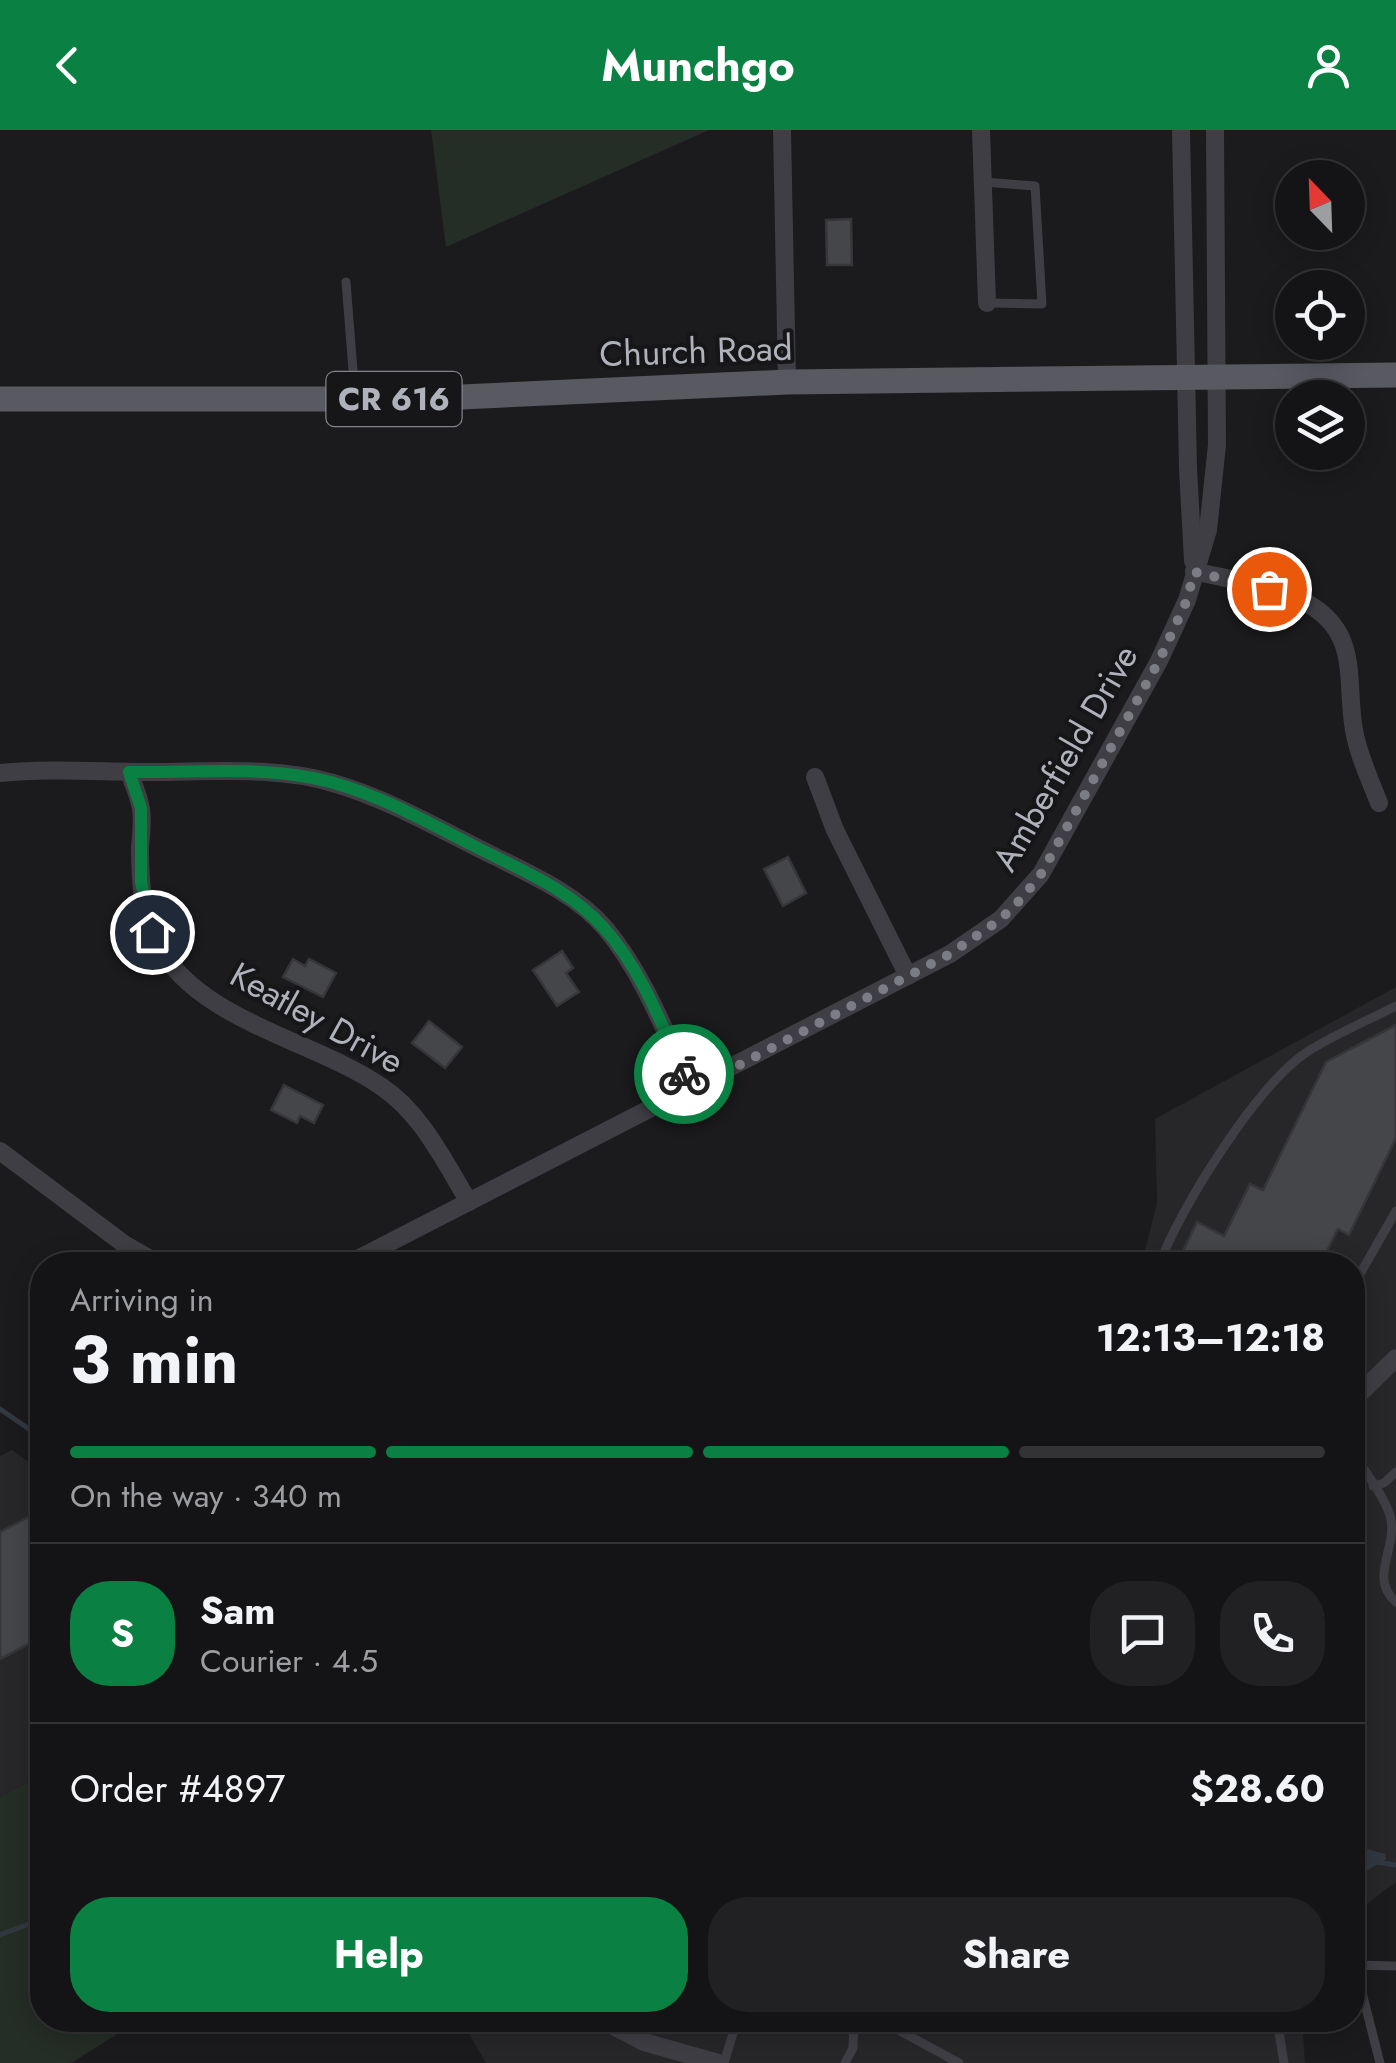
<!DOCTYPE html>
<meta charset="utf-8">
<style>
:root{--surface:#141416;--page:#212123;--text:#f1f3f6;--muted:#9d9ea1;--line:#333335;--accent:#0b8043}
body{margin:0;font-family:Jost,sans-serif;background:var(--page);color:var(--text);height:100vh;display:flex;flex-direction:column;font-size:38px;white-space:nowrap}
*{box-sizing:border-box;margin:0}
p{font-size:32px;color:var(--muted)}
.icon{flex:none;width:55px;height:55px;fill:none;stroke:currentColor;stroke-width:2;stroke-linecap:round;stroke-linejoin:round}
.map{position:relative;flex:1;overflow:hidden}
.sheet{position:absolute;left:30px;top:1122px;width:1335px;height:780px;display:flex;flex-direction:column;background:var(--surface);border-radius:40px;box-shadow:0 5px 25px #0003,0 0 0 2px var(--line)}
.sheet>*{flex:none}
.needle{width:65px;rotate:337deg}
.tools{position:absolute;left:1275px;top:30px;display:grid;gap:20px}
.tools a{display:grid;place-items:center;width:90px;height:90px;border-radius:50%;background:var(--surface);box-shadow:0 5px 25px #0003,0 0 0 2px var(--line);font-size:50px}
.pin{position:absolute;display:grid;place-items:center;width:85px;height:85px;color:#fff;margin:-42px;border:5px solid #fff;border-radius:50%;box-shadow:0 2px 10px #0007}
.courier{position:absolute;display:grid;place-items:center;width:100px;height:100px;margin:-50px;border:8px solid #0b8043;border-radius:50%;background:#fff;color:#222;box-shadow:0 2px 12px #0007}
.head em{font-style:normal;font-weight:700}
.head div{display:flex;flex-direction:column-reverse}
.head{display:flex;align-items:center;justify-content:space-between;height:170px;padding:0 40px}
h1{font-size:65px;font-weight:700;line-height:75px}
.bar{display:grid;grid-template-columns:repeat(4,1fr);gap:15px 10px;align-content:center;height:120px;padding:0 40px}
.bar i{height:12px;border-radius:8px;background:var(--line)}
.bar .current{background:var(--accent)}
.bar p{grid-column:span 4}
.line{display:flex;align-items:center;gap:25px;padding:0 40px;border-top:2px solid var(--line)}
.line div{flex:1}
.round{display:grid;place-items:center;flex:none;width:105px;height:105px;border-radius:40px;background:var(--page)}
.cta{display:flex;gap:20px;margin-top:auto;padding:20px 40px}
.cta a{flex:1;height:115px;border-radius:40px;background:var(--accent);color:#fff;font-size:40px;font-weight:700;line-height:115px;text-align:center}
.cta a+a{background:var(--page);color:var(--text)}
header{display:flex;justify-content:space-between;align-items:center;height:130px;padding:0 40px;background:var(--accent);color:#fff;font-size:45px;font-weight:700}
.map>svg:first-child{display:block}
.built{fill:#27272a}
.green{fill:#252d27}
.water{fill:#313841}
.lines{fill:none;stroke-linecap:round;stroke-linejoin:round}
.stream{stroke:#313841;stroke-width:5}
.building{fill:#45464a;stroke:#363539;stroke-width:2.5}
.service{stroke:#3e3e44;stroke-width:9}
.minor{stroke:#3e3e44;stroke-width:18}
.primary{stroke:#585961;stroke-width:25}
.done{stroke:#7b7c84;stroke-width:10;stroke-dasharray:0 18}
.route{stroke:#0b8043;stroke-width:12}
.labels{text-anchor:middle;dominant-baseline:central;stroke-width:8;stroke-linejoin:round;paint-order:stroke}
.shield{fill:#161618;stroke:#81828a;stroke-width:2.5}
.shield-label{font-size:32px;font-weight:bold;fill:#afb1bb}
.street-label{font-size:35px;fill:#afb1bb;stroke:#161618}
</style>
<header><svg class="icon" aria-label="back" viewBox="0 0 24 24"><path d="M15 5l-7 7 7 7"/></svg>Munchgo<svg class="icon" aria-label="person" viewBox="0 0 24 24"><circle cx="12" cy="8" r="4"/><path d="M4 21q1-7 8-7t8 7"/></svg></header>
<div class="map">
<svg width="1396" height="1933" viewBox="0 0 1396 1933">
<rect width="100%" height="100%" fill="#1b1b1d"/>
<g class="built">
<polygon points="1396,857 1396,1752 1353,1784 1352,1135 1141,1135 1157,1073 1155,989"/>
<polygon points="12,1320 42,1342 42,1644 0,1667 0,1326"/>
<polygon points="461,1890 1302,1890 1305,1933 486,1933"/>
</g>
<g class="green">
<polygon points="431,0 709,0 446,117"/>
<polygon points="42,1644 42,1890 140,1890 71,1933 0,1933 0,1667"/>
</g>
<polygon class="water" points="1353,1715 1385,1724 1386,1729 1353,1749"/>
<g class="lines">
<g class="stream">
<polyline points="0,1279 42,1308"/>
<polyline points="1375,1732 1396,1735"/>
<polyline points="0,1805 42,1789"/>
</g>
</g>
<g class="building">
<polygon points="851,89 852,135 827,135 826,90"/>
<polygon points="788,727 806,763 783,776 764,739"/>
<polygon points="562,821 573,838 566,843 579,862 557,876 533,840"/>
<polygon points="293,829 305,836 309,829 336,843 323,867 283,847"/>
<polygon points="429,891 462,917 445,938 412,913"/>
<polygon points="1396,895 1396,1008 1349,1105 1338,1099 1320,1135 1176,1135 1197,1092 1224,1106 1250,1054 1263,1060 1326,932"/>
<polygon points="284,955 323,975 314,993 300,986 297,993 271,980"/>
<polygon points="42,1380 42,1507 0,1529 0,1402"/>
</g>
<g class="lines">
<g class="service">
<polyline points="984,52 1035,56 1042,174 987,173"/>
<polyline points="346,152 355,266"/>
<path d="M1159,1135C1180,1078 1257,955 1307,922C1335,904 1367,891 1396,876"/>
<polyline points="1352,1158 1396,1081"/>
<path d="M1352,1321C1363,1339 1388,1371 1391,1390C1396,1420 1369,1449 1396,1472"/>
<polyline points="1373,1356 1384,1353 1396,1342"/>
<polyline points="880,1890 959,1933"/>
<polyline points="1277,1890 1284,1933"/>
<polyline points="633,1907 639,1890"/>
<polyline points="724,1933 733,1903 730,1890"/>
<polyline points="845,1933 853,1918 854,1890"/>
<polyline points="1380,1933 1355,1835 1396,1836"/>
</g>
<g class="minor">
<polyline points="782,0 787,252"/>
<polyline points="981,0 987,173"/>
<polyline points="1181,0 1188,338 1193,431"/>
<path d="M1194,441C1230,450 1272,454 1305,472C1361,502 1345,549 1354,600C1358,625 1370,649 1379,673"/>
<path d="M129,642C133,654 139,666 141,679C143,691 141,705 140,717C140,751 142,784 158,814C196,890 316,911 382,957C422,984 444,1031 469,1072"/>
<path d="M0,643C50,638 101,642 152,642C211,642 275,636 333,653C389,669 441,700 492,725C532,745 576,764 606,799C644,845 667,906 692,960"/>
<polyline points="815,647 835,700 908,846"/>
<polyline points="0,1021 124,1114 161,1135"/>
<polyline points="346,1135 950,824 1001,789 1041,744 1159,531 1187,470 1208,400 1217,315 1215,0"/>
<polyline points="1352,1271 1396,1228"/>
<polyline points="602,1890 644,1912 718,1933"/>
</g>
<polyline class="primary" points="0,269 418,269 787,252 1396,245"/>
</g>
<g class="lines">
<polyline class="done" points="684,944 692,960 950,824 1001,789 1022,768 1041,744 1159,531 1187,470 1194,442 1269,459"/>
<path class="route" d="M152,802L141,752V678L129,642C190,643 253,636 313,648C370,659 423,690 474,716C519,739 569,759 603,797C640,837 662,895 684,944"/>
</g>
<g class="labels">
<rect class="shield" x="326.5" y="242" width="135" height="54" rx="8"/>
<g class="shield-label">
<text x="394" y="269">CR 616</text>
</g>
<g class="street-label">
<text transform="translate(696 221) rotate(-2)">Church Road</text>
<text transform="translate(1065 628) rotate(-60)">Amberfield Drive</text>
<text transform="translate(317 888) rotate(29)">Keatley Drive</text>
</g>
</g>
</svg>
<div class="tools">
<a><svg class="needle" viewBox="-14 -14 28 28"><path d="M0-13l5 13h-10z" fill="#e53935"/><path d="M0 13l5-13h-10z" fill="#9d9ea1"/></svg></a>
<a><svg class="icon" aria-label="locate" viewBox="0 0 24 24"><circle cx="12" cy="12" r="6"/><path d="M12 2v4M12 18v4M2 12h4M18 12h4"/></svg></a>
<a><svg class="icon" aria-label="layers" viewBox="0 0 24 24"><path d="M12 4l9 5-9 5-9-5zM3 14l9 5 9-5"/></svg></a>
</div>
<div class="pin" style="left:1269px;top:459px;background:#ea580c"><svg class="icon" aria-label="bag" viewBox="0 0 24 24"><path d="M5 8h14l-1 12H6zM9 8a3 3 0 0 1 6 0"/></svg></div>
<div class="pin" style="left:152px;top:802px;background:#1f2937"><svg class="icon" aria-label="home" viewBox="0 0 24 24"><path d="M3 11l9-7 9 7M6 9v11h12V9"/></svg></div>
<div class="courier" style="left:684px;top:944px"><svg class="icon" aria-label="bike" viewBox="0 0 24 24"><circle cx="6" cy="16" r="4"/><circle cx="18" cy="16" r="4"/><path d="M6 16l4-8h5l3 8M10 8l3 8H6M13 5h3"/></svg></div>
<section class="sheet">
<div class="head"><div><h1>3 min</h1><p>Arriving in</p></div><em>12:13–12:18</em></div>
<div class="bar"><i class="current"></i><i class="current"></i><i class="current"></i><i></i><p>On the way · 340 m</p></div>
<div class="line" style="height:180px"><b class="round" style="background:var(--accent);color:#fff">S</b><div><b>Sam</b><p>Courier · 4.5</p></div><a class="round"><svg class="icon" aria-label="chat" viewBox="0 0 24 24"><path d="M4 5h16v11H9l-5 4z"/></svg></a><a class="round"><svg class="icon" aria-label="phone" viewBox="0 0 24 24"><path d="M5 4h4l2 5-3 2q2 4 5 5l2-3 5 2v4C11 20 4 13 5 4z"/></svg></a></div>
<div class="line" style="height:130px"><div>Order #4897</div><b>$28.60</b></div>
<div class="cta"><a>Help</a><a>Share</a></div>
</section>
</div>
